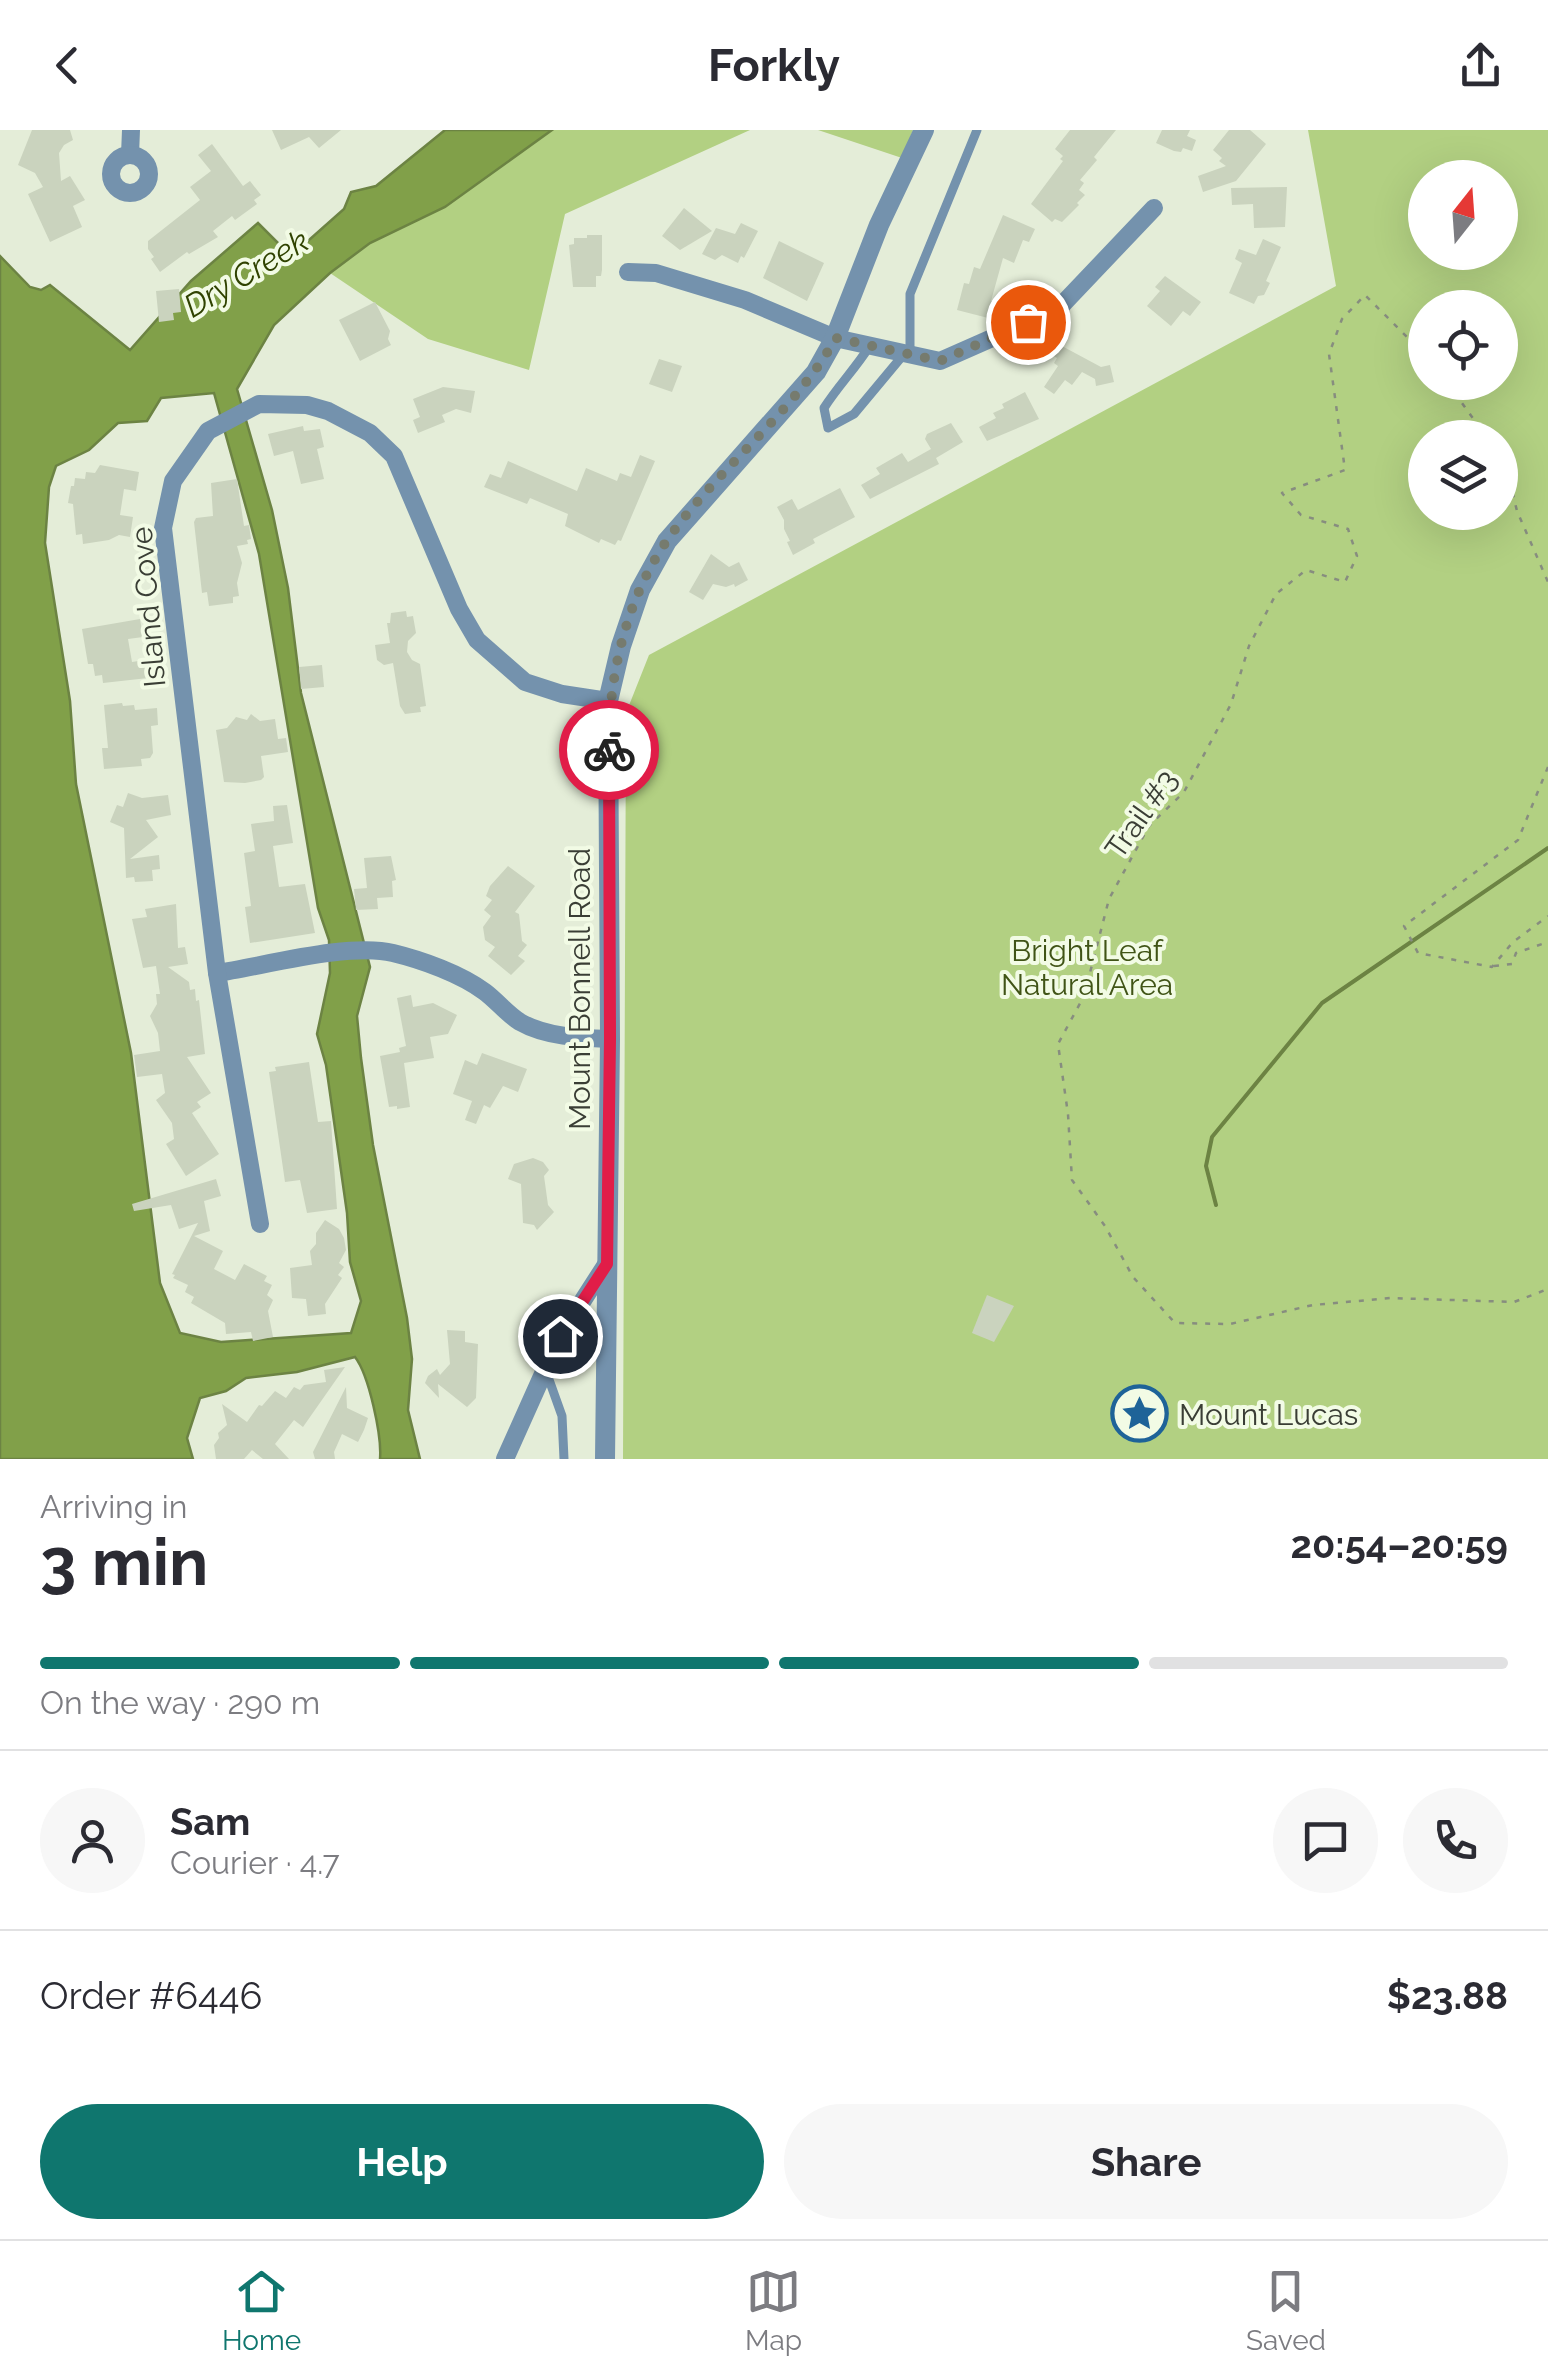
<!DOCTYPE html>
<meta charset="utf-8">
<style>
:root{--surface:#fff;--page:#f7f7f7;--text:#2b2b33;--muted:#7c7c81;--line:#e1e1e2;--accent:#0f766e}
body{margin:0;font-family:Raleway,sans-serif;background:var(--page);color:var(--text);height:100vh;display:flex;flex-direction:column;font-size:38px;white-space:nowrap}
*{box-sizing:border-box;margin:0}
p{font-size:32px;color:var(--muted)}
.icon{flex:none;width:55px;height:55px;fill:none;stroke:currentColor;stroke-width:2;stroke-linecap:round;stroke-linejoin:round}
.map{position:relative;height:1329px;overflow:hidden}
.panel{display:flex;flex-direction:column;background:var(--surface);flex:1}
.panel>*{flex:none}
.needle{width:65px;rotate:17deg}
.fabs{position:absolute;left:1408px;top:30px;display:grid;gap:20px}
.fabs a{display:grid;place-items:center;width:110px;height:110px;border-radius:50%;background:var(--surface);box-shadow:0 10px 40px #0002;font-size:50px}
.pin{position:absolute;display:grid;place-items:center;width:85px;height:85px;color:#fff;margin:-42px;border:5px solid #fff;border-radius:50%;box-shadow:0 2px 10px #0007}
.courier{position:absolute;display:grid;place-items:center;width:100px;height:100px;margin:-50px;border:8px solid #e11d48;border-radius:50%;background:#fff;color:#222;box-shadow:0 2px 12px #0007}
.headline em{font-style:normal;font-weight:700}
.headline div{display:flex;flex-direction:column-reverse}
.headline{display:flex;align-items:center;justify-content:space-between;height:170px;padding:0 40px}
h1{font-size:65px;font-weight:700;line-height:75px}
.bar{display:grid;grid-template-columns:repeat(4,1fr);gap:15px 10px;align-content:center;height:120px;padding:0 40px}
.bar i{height:12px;border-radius:8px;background:var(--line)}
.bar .on{background:var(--accent)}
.bar p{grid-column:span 4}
.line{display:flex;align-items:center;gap:25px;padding:0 40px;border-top:2px solid var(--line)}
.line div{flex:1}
.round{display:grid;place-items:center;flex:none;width:105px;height:105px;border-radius:52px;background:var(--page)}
.primary-button{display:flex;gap:20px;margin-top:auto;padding:20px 40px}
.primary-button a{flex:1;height:115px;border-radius:60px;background:var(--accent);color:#fff;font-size:40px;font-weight:700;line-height:115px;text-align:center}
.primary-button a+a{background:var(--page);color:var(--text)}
header{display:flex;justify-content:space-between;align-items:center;height:130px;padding:0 40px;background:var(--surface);font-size:45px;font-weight:700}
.menu{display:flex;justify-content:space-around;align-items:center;height:140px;border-top:2px solid var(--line);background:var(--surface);font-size:28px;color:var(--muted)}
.menu a{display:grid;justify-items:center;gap:5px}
.menu .on{color:var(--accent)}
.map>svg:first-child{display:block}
.green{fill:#b2d082;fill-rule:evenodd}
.water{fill:#81a049;stroke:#6c8343;stroke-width:2.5;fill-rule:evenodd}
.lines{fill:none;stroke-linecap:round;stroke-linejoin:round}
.stream{stroke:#6c8343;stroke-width:4}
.building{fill:#cad3be}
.path{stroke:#878d7f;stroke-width:2.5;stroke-dasharray:5 8;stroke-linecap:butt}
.service{stroke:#7492ad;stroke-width:9}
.minor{stroke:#7492ad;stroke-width:18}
.tertiary{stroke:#7492ad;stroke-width:20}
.done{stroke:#767b6e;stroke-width:10;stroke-dasharray:0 18}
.route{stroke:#e11d48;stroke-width:12}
.labels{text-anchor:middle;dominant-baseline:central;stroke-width:8;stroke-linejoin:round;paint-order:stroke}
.street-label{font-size:30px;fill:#3a3e35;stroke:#f2fbe5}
.park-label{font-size:30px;fill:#405416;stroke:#f2fbe5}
.poi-label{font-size:30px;fill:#3a3e35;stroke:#f2fbe5;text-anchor:start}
.water-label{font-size:32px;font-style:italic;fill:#304301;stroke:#f2fbe5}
</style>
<header><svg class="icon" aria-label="back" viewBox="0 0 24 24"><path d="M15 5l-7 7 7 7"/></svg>Forkly<svg class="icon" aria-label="share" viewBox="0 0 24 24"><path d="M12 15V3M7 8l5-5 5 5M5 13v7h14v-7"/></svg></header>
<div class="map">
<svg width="1548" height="1329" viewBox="0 0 1548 1329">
<rect width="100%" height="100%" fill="#e4edd8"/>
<g class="green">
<polygon points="552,0 750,0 565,84 529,240 428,209 330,143 370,113 445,77"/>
<polygon points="818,0 913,0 902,28"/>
<path d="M1308,0H1548V1329H623L626,583L649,525L1336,156ZM1425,48H1500V122H1425ZM1425,178H1500V252H1425ZM1425,308H1500V382H1425Z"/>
</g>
<path class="water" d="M445,0H552L445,77L370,113L330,143L274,195L237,259L272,380L288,458L301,563L370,837L357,886L361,928L373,1015L407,1188L412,1229L408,1280L420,1329H380C382,1306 369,1245 355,1227L297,1242L246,1248L226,1261L200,1268L187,1308L193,1329H0V126L30,157L41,160L50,155L130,220L191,151L258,93L291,126L344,79L351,62L376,56ZM214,263L259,424L318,778L329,810L330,843L317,904L326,935L347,1083L350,1132L361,1171L351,1203L221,1212L180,1203L160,1153L131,923L76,654L70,571L45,413L49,357L56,336L89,320L118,293L147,291L161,268Z"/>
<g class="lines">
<polyline class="stream" points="1216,1075 1206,1036 1212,1007 1322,873 1548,718"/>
</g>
<g class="building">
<polygon points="32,0 70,0 73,10 64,15 59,23 61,51 70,46 85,70 73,76 82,97 50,112 28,64 43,57 35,43 18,35"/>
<polygon points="272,0 341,0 319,18 309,7 281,20"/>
<polygon points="1070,0 1116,0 1094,27 1097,30 1080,50 1084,53 1079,60 1085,65 1077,73 1079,75 1062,92 1055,89 1052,92 1031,74 1063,31 1060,29 1063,26 1055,19"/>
<polygon points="1162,0 1190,0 1187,6 1196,10 1192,21 1183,18 1181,22 1174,21 1156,13"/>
<polygon points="1229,0 1250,0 1266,14 1236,51 1203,62 1198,46 1226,36 1219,31 1222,28 1213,20"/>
<polygon points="212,14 243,56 250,51 261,65 254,70 257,74 235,90 232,86 213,101 218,107 189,124 187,122 160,142 151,129 154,127 148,119 148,111 200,70 190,57 211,41 198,25"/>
<polygon points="1287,57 1285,97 1254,98 1253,74 1232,75 1231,58"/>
<polygon points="684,78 712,101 680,120 662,106"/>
<polygon points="1003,85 1035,99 1029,112 1023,110 1014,133 1003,128 991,171 996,172 992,189 957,180 964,153 969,154 974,137 980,139"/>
<polygon points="741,93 758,101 744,128 741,126 738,133 722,125 715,130 702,124 716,98 735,104"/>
<polygon points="587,105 602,105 602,140 601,146 596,146 596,157 573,157 569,115 574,114 574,108 587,108"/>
<polygon points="1263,109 1281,117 1266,151 1270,153 1264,165 1258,166 1254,174 1229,163 1242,133 1235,129 1239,119 1256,125"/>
<polygon points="779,111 824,133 807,171 763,148"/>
<polygon points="1165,146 1201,172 1190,186 1183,181 1171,196 1147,176 1160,161 1155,157"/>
<polygon points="179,159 181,182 173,183 174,190 159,192 156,161"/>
<polygon points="375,172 390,201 388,209 391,215 360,231 339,190"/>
<polygon points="1060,215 1101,237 1110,235 1114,252 1096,256 1095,249 1082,242 1072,255 1065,250 1054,264 1044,257 1058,236 1054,233 1057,228 1054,226"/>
<polygon points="659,229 682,236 672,262 649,254"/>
<polygon points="443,257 475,261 471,283 456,279 442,285 445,292 418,303 413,290 420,287 413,269"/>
<polygon points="1025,262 1039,289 987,311 979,297 996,288 993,283 1004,278 1002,274"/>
<polygon points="951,293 963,312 936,328 939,334 870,369 861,355 880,344 876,338 902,323 908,332 931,319 925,309 927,304"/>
<polygon points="303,296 304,301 320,299 324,317 317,319 324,349 301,354 293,321 274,326 268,304"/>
<polygon points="640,325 655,331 621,411 618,410 615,415 601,409 599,413 565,396 568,384 530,368 527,374 484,357 490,344 501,348 508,331 577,361 586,338 617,351 620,343 631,347"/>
<polygon points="100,335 139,342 136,361 124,359 120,385 133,387 130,407 119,405 109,410 83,414 82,404 76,405 73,374 68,373 71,356 74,356 75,348 85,349 86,342 95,343"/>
<polygon points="237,349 244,396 249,395 251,409 247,410 248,414 237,416 242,433 237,453 239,466 233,467 233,473 209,476 207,462 202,463 194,392 196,388 213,386 211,353"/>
<polygon points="840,358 855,387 813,409 815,413 793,425 787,412 790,411 784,399 784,390 777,377 792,369 798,380"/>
<polygon points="711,424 729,437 739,432 748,450 735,457 734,454 726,457 713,454 703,470 689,462"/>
<polygon points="406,481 407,487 413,486 416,503 408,511 407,522 412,530 420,534 426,576 420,577 421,582 405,584 400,576 393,533 384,535 377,530 375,515 390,513 387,493 390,493 391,483"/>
<polygon points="140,489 143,507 128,509 132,532 145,530 148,548 103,553 102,545 95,546 93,534 88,534 82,499"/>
<polygon points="322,535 324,557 301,559 299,537"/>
<polygon points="122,573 123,576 134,575 135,580 157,578 158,595 151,596 153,623 150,628 141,629 142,636 104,639 102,618 108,618 104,575"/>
<polygon points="251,584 260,591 275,589 278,609 286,608 288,622 261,626 264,647 261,650 245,653 224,652 216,600 227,598 236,587 247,590"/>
<polygon points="128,663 142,668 168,665 171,685 146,690 158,707 130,729 159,725 160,739 152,740 153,751 135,752 134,747 126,748 124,698 110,692 117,675 123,677"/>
<polygon points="287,675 293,713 273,716 279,757 305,754 315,803 250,813 245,777 251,776 244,723 255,721 251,694 274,691 273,676"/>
<polygon points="391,726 396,750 392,751 393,767 377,768 378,779 356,780 354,759 367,758 364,728"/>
<polygon points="508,736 535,756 515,782 519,784 522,811 527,815 518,826 525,831 511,845 488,826 495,817 485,810 483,797 491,786 484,780 492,770 486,766 490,756"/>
<polygon points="176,774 178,818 185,817 188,834 168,837 189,852 190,860 195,859 196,871 199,870 205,924 187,927 211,963 197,972 201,977 192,983 219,1024 186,1046 166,1014 174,1009 172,993 156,970 165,963 162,944 137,947 134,925 160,921 158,903 150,886 157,874 156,864 160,864 156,836 143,838 132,789 147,787 145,779"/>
<polygon points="411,865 413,877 433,873 457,885 448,904 430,907 434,928 404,933 410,977 397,979 397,976 389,977 380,926 400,922 399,918 406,916 397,868"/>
<polygon points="482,923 527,939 518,962 503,956 490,978 484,975 476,994 465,990 472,971 453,964 465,930 477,935"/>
<polygon points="309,932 318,992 331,991 337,1079 307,1083 300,1050 285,1052 269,942 276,941 275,937"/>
<polygon points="533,1028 543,1032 549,1040 544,1046 548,1075 554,1082 537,1100 534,1095 523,1093 521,1054 508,1049 514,1034"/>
<polygon points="216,1049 221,1066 204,1071 210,1101 194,1106 223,1121 214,1139 235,1150 244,1134 267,1146 264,1151 272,1155 267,1165 273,1170 268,1181 273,1207 253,1211 251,1202 226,1204 225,1193 191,1173 194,1167 185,1162 188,1155 173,1148 175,1145 172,1144 198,1093 179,1099 171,1075 134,1081 132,1074"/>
<polygon points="325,1090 339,1099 344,1108 346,1120 339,1133 344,1137 338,1145 342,1148 325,1174 326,1184 308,1186 306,1169 292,1168 290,1138 312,1135 310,1121 316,1114 316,1103"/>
<polygon points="987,1165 1014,1176 994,1212 972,1203"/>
<polygon points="447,1200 465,1201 465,1212 478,1214 476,1268 467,1277 438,1254 439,1268 425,1253 428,1246 437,1239 440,1245 450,1234"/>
<polygon points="345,1237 303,1297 294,1290 275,1314 289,1329 263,1329 252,1320 244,1329 216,1329 214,1315 219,1308 218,1303 227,1295 222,1274 247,1292 259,1275 262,1276 275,1261 286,1268 294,1257 300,1260 304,1255 326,1252 324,1240"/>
<polygon points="346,1257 347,1278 368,1288 364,1300 358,1312 342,1304 334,1322 335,1329 315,1329 313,1322"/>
</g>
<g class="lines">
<g class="path">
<polyline points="1425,225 1365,165 1342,189 1329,224 1345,340 1282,363 1301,385 1348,399 1357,426 1345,452 1306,440 1276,464 1249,516 1231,574 1184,662 1149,696 1109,769 1084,866 1058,914 1068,984 1072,1050 1105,1096 1133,1147 1175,1193 1230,1194 1313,1175 1391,1168 1514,1172 1548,1159"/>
<polyline points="1447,252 1487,308"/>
<polyline points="1500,326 1506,336 1517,381 1548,452"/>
<polyline points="1548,637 1518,710 1404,796 1418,823 1492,837 1513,812 1548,786"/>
<polyline points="1494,836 1512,834 1516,823 1548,812"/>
</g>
<g class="service">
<path d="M869,217C855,239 838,256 824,278L828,298L854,284L904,224"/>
<polyline points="910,225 910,164 977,0"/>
<polyline points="547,1244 562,1286 564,1329"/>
</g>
<g class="minor">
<polyline points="130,25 131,0"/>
<circle cx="130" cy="44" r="19"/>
<polyline points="628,142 656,143 745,170 835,208 940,231 1058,179 1154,78"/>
<path d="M217,843C264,836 350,812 393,823C422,830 461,844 485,862C497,871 507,884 520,892C546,907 581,908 610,909"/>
<polyline points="260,1094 217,843 163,398 173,351 208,301 259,274 307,275 328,281 370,303 394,326 459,479 477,510 525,552 562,564 608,571"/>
<polyline points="505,1329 560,1206 607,1133"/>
</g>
<polyline class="tertiary" points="605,1329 610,909 608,571 621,516 640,460 667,411 816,242 835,208 879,95 924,0"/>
</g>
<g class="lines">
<path class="done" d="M609,620C608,547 626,469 668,409C719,337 792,285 836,208L940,231L1028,192"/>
<polyline class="route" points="560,1206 607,1134 610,909 609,620"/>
</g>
<defs>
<symbol id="sight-ring" viewBox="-11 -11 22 22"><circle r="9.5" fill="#f2fbe5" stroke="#1e6398" stroke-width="1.5"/><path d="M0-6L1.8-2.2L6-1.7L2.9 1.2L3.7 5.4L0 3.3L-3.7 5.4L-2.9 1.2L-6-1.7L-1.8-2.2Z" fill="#1e6398"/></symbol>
</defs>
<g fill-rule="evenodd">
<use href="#sight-ring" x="1108" y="1252" width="63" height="63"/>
</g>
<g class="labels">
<g class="street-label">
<text transform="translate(148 477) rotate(-95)">Island Cove</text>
<text transform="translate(1141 684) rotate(-55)">Trail #3</text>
<text transform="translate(579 859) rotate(-90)">Mount Bonnell Road</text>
</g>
<g class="park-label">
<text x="1087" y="820">Bright Leaf<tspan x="1087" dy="34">Natural Area</tspan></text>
</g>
<g class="poi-label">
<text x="1179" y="1284">Mount Lucas</text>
</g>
<g class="water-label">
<text transform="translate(246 143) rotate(-31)">Dry Creek</text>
</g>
</g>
</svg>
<div class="fabs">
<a><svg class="needle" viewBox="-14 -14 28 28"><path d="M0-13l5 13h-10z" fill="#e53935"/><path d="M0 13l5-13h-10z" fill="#7c7c81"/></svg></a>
<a><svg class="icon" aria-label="locate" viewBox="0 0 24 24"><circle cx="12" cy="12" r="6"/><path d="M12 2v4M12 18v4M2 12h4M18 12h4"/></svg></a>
<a><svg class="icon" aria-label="layers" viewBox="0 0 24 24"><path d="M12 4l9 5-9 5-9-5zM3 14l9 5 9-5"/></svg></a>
</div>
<div class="pin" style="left:1028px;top:192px;background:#ea580c"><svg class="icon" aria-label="bag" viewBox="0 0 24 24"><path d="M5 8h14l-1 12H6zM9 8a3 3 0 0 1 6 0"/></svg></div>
<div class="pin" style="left:560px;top:1206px;background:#1f2937"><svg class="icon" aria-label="home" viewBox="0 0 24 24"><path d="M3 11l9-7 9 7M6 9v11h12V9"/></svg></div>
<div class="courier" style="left:609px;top:620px"><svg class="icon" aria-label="bike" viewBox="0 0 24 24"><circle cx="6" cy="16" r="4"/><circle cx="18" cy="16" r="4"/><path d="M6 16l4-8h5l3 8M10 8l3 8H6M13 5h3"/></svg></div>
</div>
<section class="panel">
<div class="headline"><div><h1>3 min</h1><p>Arriving in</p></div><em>20:54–20:59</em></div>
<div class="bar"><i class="on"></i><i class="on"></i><i class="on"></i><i></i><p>On the way · 290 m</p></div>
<div class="line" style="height:180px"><a class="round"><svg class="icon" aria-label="person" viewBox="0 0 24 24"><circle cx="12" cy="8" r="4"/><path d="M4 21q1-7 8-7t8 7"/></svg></a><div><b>Sam</b><p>Courier · 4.7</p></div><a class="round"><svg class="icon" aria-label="chat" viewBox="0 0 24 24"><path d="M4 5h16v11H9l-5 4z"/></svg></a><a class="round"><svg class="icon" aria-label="phone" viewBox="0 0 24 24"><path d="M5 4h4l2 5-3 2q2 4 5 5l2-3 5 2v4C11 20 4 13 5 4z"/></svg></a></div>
<div class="line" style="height:130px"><div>Order #6446</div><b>$23.88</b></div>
<div class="primary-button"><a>Help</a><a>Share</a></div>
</section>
<nav class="menu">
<a class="on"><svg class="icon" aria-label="home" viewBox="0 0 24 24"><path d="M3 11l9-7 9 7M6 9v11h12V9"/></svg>Home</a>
<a><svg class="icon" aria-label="map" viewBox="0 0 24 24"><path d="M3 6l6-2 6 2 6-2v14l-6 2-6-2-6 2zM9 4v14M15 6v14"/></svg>Map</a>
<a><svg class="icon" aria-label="saved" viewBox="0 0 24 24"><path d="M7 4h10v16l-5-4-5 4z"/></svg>Saved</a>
</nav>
